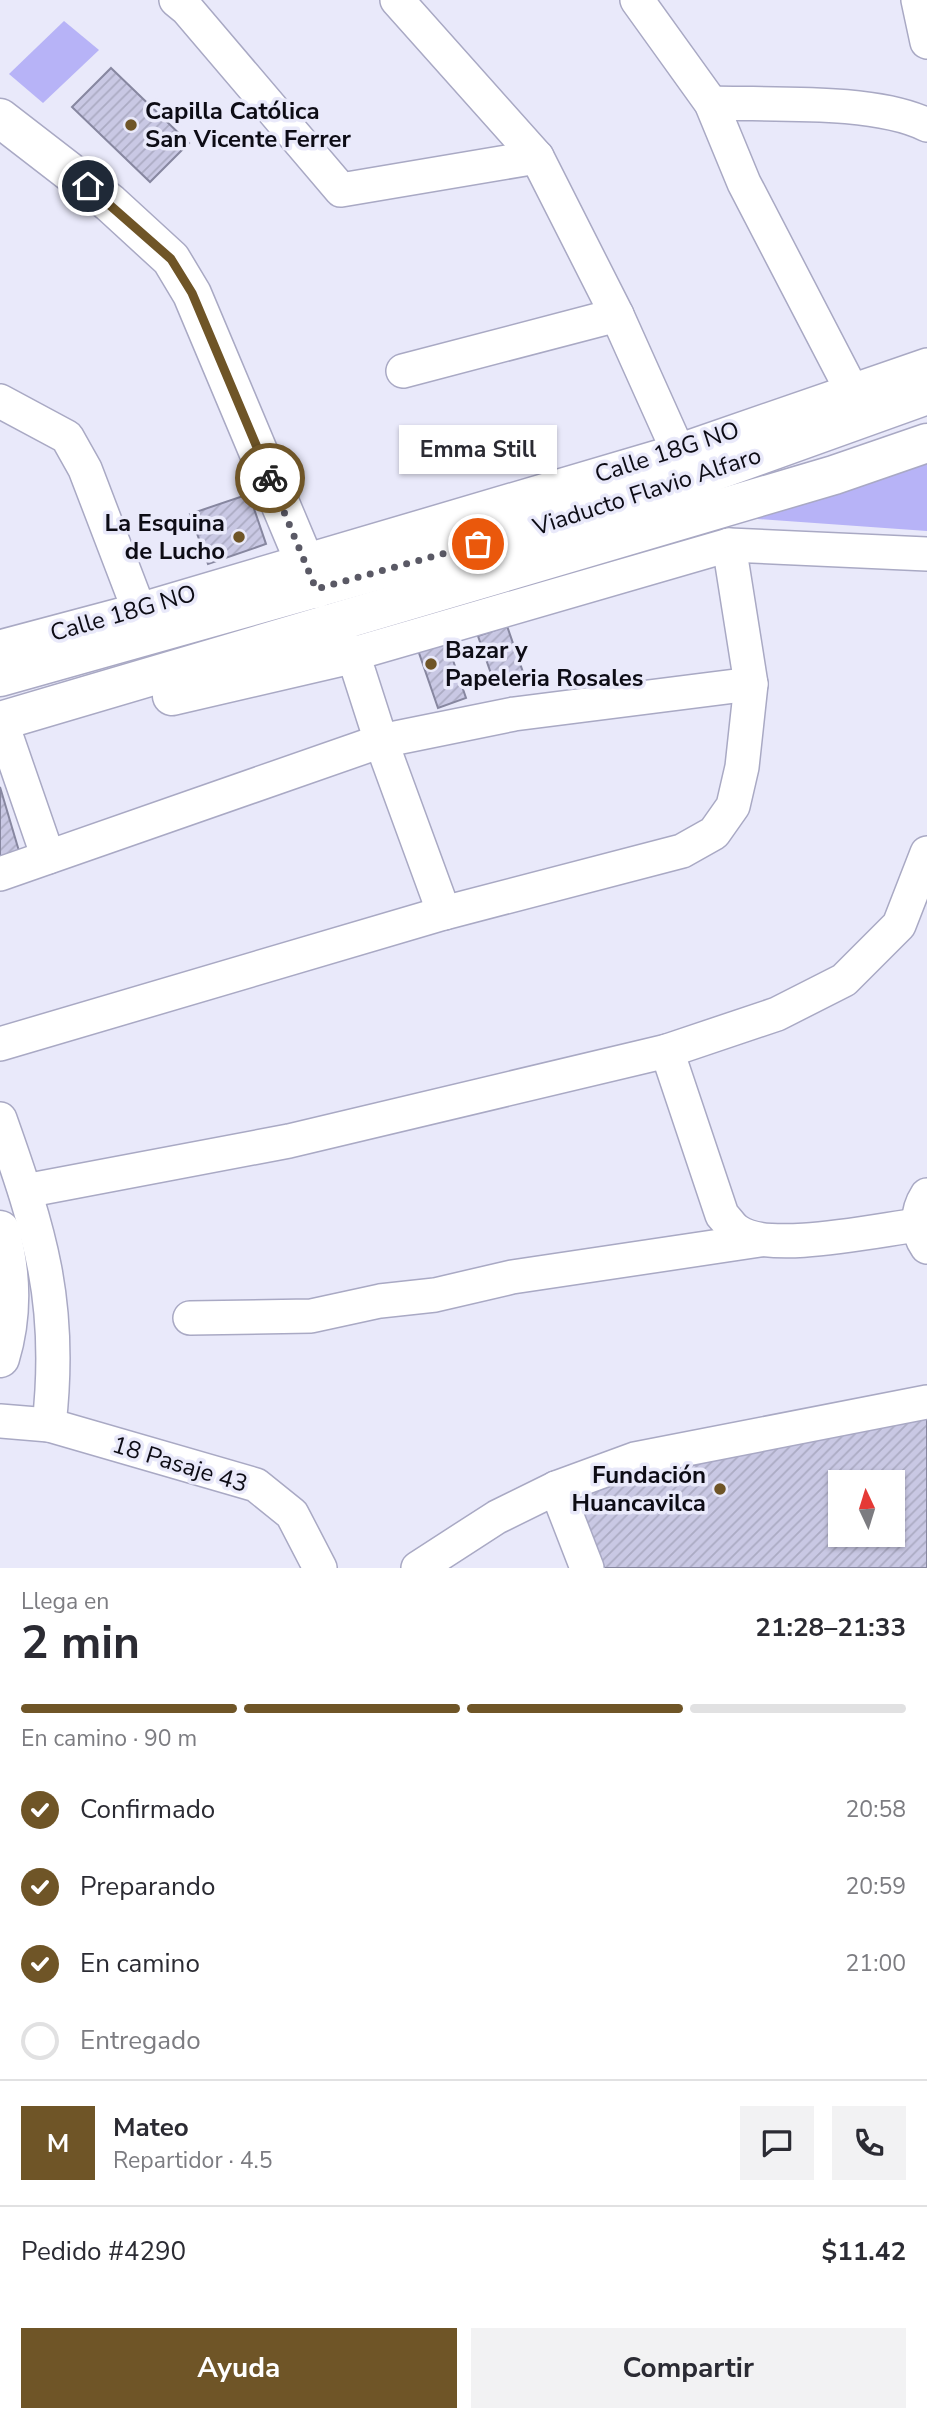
<!DOCTYPE html>
<html lang="es">
<meta charset="utf-8">
<style>
:root{--surface:#fff;--page:#f2f2f3;--text:#2b2b33;--muted:#7c7c81;--line:#e1e1e2;--accent:#6f5527}
body{margin:0;font-family:"Nunito Sans",sans-serif;background:var(--page);color:var(--text);height:100vh;display:flex;flex-direction:column;font-size:26px;white-space:nowrap}
*{box-sizing:border-box;margin:0}
p{font-size:23px;color:var(--muted)}
.icon{flex:none;width:38px;height:38px;fill:none;stroke:currentColor;stroke-width:2;stroke-linecap:round;stroke-linejoin:round}
.map{position:relative;height:1568px;overflow:hidden}
.side{display:flex;flex-direction:column;background:var(--surface);flex:1}
.side>*{flex:none}
.needle{width:46px;rotate:356deg}
.controls{position:absolute;left:828px;top:1470px;display:grid;gap:14px}
.controls a{display:grid;place-items:center;width:77px;height:77px;border-radius:0px;background:var(--surface);box-shadow:0 2px 5px #0004;font-size:35px}
.pin{position:absolute;display:grid;place-items:center;width:60px;height:60px;color:#fff;margin:-30px;border:4px solid #fff;border-radius:50%;box-shadow:0 2px 7px #0007}
.courier{position:absolute;display:grid;place-items:center;width:70px;height:70px;margin:-35px;border:5px solid #6f5527;border-radius:50%;background:#fff;color:#222;box-shadow:0 2px 9px #0007}
.bubble{position:absolute;height:49px;border-radius:0px;background:var(--surface);box-shadow:0 2px 5px #0004;font-size:23px;font-weight:700;line-height:49px;text-align:center}
.overview em{font-style:normal;font-weight:700}
.overview div{display:flex;flex-direction:column-reverse}
.overview{display:flex;align-items:center;justify-content:space-between;height:119px;padding:0 21px}
h1{font-size:46px;font-weight:700;line-height:52px}
.bar{display:grid;grid-template-columns:repeat(4,1fr);gap:10px 7px;align-content:center;height:84px;padding:0 21px}
.bar i{height:9px;border-radius:5px;background:var(--line)}
.bar .active{background:var(--accent)}
.bar p{grid-column:span 4}
.line{display:flex;align-items:center;gap:18px;padding:0 21px;border-top:2px solid var(--line)}
.line div{flex:1}
.round{display:grid;place-items:center;flex:none;width:74px;height:74px;border-radius:0px;background:var(--page)}
ol{padding:0 21px;list-style:none}
li{display:flex;align-items:center;gap:21px;height:77px}
li p{margin-inline-start:auto}
li .icon{padding:7px;border-radius:50%;background:var(--accent);color:#fff;stroke-width:4}
li:last-child{color:var(--muted)}
li i{width:38px;height:38px;border:4px solid var(--line);border-radius:50%}
.cta{display:flex;gap:14px;margin-top:auto;padding:14px 21px}
.cta a{flex:1;height:80px;border-radius:0px;background:var(--accent);color:#fff;font-size:28px;font-weight:700;line-height:80px;text-align:center}
.cta a+a{background:var(--page);color:var(--text)}
.map>svg:first-child{display:block}
.green{fill:#b7b3f7}
.building{fill:url(#building-hatch);stroke:#8787a0;stroke-width:2;fill-rule:evenodd}
.lines{fill:none;stroke-linecap:round;stroke-linejoin:round}
.minor-casing{stroke:#a9a9c4;stroke-width:36}
.major-casing{stroke:#a9a9c4;stroke-width:41}
.highway-casing{stroke:#a9a9c4;stroke-width:41}
.minor{stroke:#fff;stroke-width:33}
.major{stroke:#fff;stroke-width:38}
.highway{stroke:#fff;stroke-width:38}
.done{stroke:#5a5965;stroke-width:7;stroke-dasharray:0 12.6}
.route{stroke:#6f5527;stroke-width:9}
.poi-dot{fill:#6f5527;stroke:#e9e9fa;stroke-width:2.5}
.labels{text-anchor:middle;dominant-baseline:central;stroke-width:7;stroke-linejoin:round;paint-order:stroke}
.poi-label{font-size:24px;font-weight:bold;fill:#0d0c15;stroke:#e9e9fa;text-anchor:start}
.street-label{font-size:24px;fill:#0d0c15;stroke:#e9e9fa}
</style>
<div class="map">
<svg width="927" height="1568" viewBox="0 0 927 1568">
<defs>
<pattern id="building-hatch" width="6" height="6" patternUnits="userSpaceOnUse" patternTransform="scale(1.75)"><rect width="6" height="6" fill="#c9c8e4"/><path d="M-1 1l2-2M0 6l6-6M5 7l2-2" fill="none" stroke="#ababc3"/></pattern>
</defs>
<rect width="100%" height="100%" fill="#e9e9fa"/>
<g class="green">
<polygon points="64,21 99,50 43,103 9,74"/>
<polygon points="927,462 927,531 744,518"/>
</g>
<g class="building">
<polygon points="111,68 189,143 150,182 72,107"/>
<polygon points="249,494 266,544 208,564 190,514"/>
<polygon points="507,626 525,678 496,688 478,636"/>
<polygon points="446,640 466,698 438,708 418,650"/>
<polygon points="0,787 19,851 0,857"/>
<path d="M927,1406V1568H604L574,1495ZM840,1482H892V1535H840Z"/>
</g>
<g class="lines">
<defs>
<g id="minor">
<polyline points="176,0 187,9 341,190 537,157"/>
<polyline points="397,0 537,157 617,315 678,451"/>
<polyline points="637,0 711,103 744,183 851,389"/>
<polyline points="918,0 927,42"/>
<path d="M711,103C771,105 875,99 927,125"/>
<polyline points="403,371 617,315"/>
<polyline points="0,401 67,437 85,469 139,610"/>
<polyline points="0,647 139,610 678,451 927,365"/>
<polyline points="1,721 48,857"/>
<polyline points="0,874 381,741 514,714 751,684"/>
<polyline points="444,913 381,741 353,654 729,545 927,554"/>
<polyline points="0,1044 444,913 682,851 714,833 733,806 742,767 751,684 729,545"/>
<path d="M667,1051L722,1215C727,1220 732,1228 737,1231C769,1254 877,1230 918,1225"/>
<path d="M0,1119C40,1232 63,1303 49,1425"/>
<polyline points="25,1191 289,1141 667,1051 777,1014 844,980 899,925 927,853"/>
<path d="M927,1195C916,1212 916,1231 927,1247"/>
<polyline points="190,1318 311,1316 380,1301 435,1295 512,1277 760,1240"/>
<polyline points="0,1421 49,1425 256,1485 292,1514 320,1568"/>
<polyline points="556,1488 587,1568"/>
<polyline points="418,1568 497,1517 556,1488 635,1459 927,1402"/>
</g>
<g id="major">
<polyline points="0,118 110,203 171,259 192,294 316,589"/>
<polyline points="0,677 654,493 927,395"/>
<polyline points="172,696 353,654"/>
<polyline points="0,721 834,475 927,443"/>
</g>
<path id="highway" d="M0,1230C12,1274 13,1315 0,1358"/>
</defs>
<use href="#minor" class="minor-casing"/>
<use href="#major" class="major-casing"/>
<use href="#highway" class="highway-casing"/>
<use href="#minor" class="minor"/>
<use href="#major" class="major"/>
<use href="#highway" class="highway"/>
</g>
<g class="lines">
<polyline class="done" points="270,478 316,589 478,544"/>
<polyline class="route" points="88,186 171,259 192,293 270,478"/>
</g>
<g class="poi-dot">
<circle cx="131" cy="125" r="7"/>
<circle cx="239" cy="537" r="7"/>
<circle cx="431" cy="664" r="7"/>
<circle cx="720" cy="1489" r="7"/>
</g>
<g class="labels">
<g class="poi-label">
<text x="145" y="111">Capilla Católica<tspan x="145" dy="28">San Vicente Ferrer</tspan></text>
<text x="225" y="523" text-anchor="end">La Esquina<tspan x="225" dy="28">de Lucho</tspan></text>
<text x="445" y="650">Bazar y<tspan x="445" dy="28">Papeleria Rosales</tspan></text>
<text x="706" y="1475" text-anchor="end">Fundación<tspan x="706" dy="28">Huancavilca</tspan></text>
</g>
<g class="street-label">
<text transform="translate(667 452) rotate(-18)">Calle 18G NO</text>
<text transform="translate(647 491) rotate(-18)">Viaducto Flavio Alfaro</text>
<text transform="translate(123 613) rotate(-16)">Calle 18G NO</text>
<text transform="translate(180 1464) rotate(17)">18 Pasaje 43</text>
</g>
</g>
</svg>
<div class="controls">
<a><svg class="needle" viewBox="-14 -14 28 28"><path d="M0-13l5 13h-10z" fill="#e53935"/><path d="M0 13l5-13h-10z" fill="#7c7c81"/></svg></a>
</div>
<div class="pin" style="left:478px;top:544px;background:#ea580c"><svg class="icon" aria-label="bag" viewBox="0 0 24 24"><path d="M5 8h14l-1 12H6zM9 8a3 3 0 0 1 6 0"/></svg></div>
<div class="pin" style="left:88px;top:186px;background:#1f2937"><svg class="icon" aria-label="home" viewBox="0 0 24 24"><path d="M3 11l9-7 9 7M6 9v11h12V9"/></svg></div>
<div class="courier" style="left:270px;top:478px"><svg class="icon" aria-label="bike" viewBox="0 0 24 24"><circle cx="6" cy="16" r="4"/><circle cx="18" cy="16" r="4"/><path d="M6 16l4-8h5l3 8M10 8l3 8H6M13 5h3"/></svg></div>
<div class="bubble" style="left:399px;top:425px;width:158px">Emma Still</div>
</div>
<section class="side">
<div class="overview"><div><h1>2 min</h1><p>Llega en</p></div><em>21:28–21:33</em></div>
<div class="bar"><i class="active"></i><i class="active"></i><i class="active"></i><i></i><p>En camino · 90 m</p></div>
<ol>
<li><svg class="icon" aria-label="check" viewBox="0 0 24 24"><path d="M5 12l5 5 9-10"/></svg>Confirmado<p>20:58</p></li>
<li><svg class="icon" aria-label="check" viewBox="0 0 24 24"><path d="M5 12l5 5 9-10"/></svg>Preparando<p>20:59</p></li>
<li><svg class="icon" aria-label="check" viewBox="0 0 24 24"><path d="M5 12l5 5 9-10"/></svg>En camino<p>21:00</p></li>
<li><i></i>Entregado</li>
</ol>
<div class="line" style="height:126px"><b class="round" style="background:var(--accent);color:#fff">M</b><div><b>Mateo</b><p>Repartidor · 4.5</p></div><a class="round"><svg class="icon" aria-label="chat" viewBox="0 0 24 24"><path d="M4 5h16v11H9l-5 4z"/></svg></a><a class="round"><svg class="icon" aria-label="phone" viewBox="0 0 24 24"><path d="M5 4h4l2 5-3 2q2 4 5 5l2-3 5 2v4C11 20 4 13 5 4z"/></svg></a></div>
<div class="line" style="height:91px"><div>Pedido #4290</div><b>$11.42</b></div>
<div class="cta"><a>Ayuda</a><a>Compartir</a></div>
</section>
